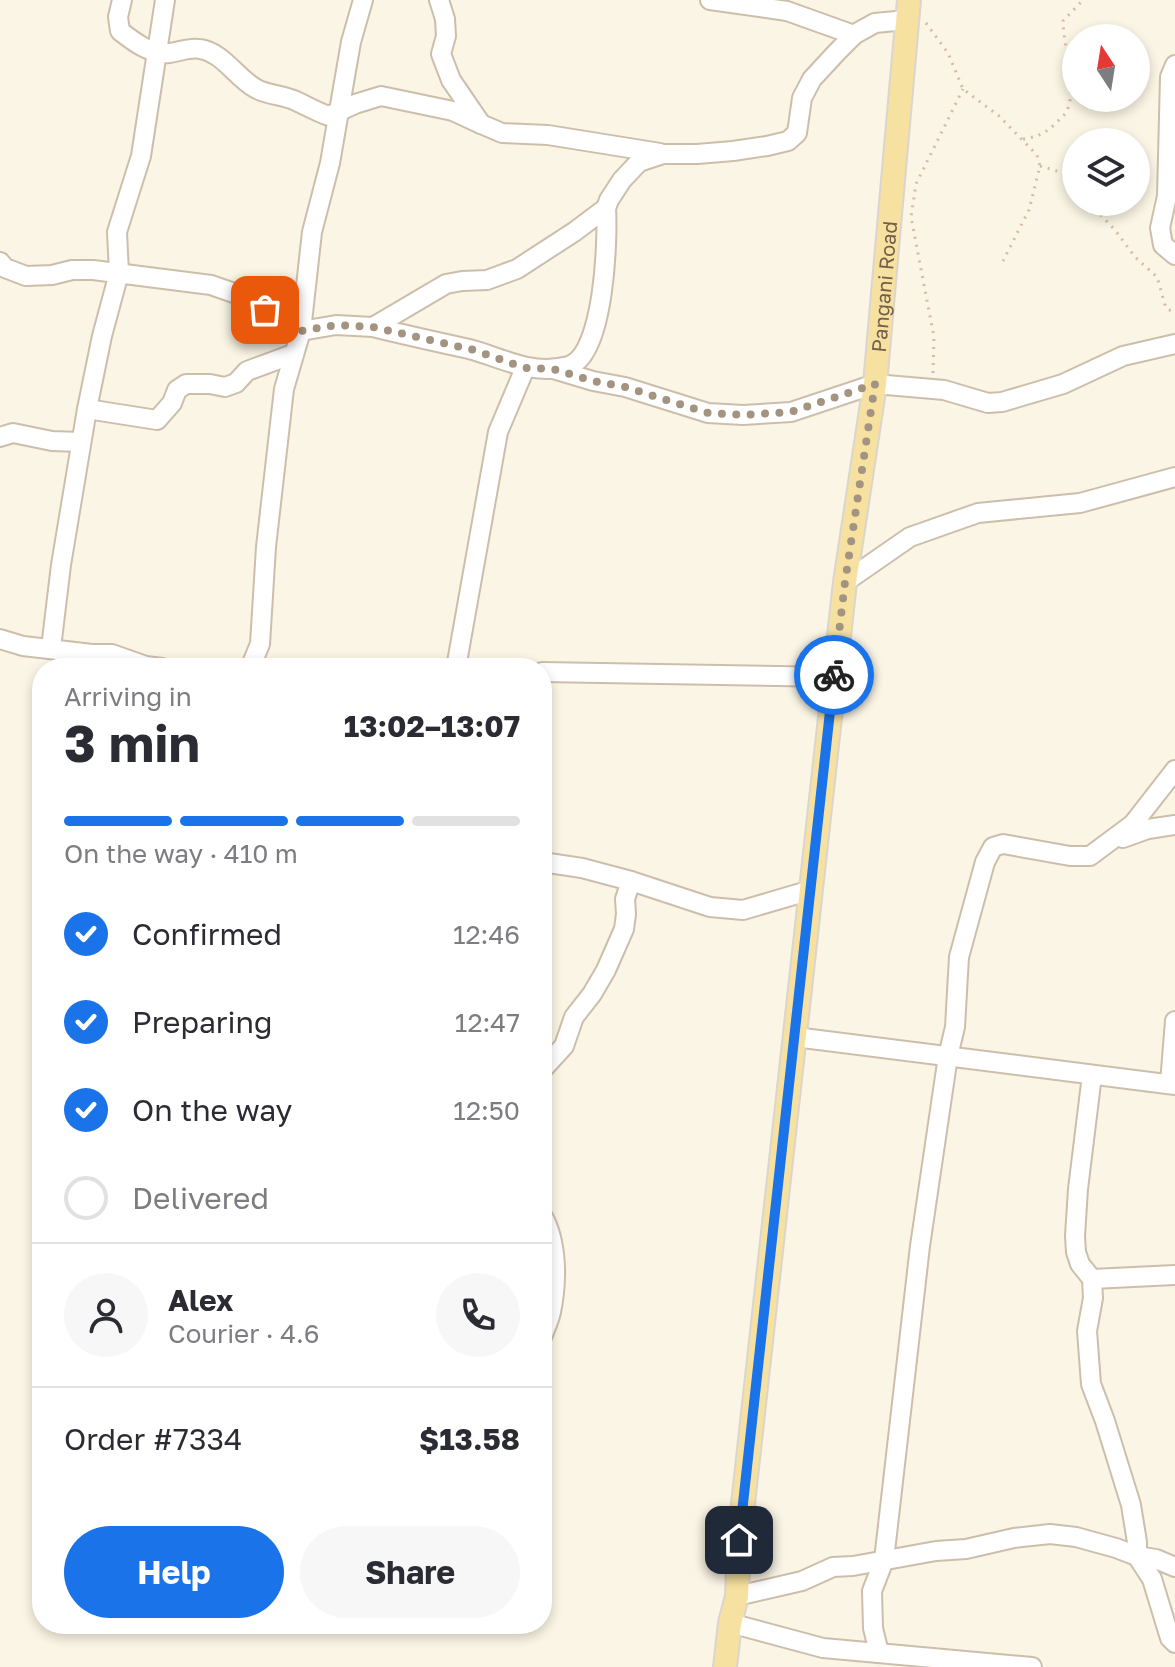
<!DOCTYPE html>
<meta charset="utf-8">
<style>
:root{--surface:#fff;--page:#f7f7f7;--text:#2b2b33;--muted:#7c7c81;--line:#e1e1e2;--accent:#1a73e8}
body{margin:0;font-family:"Golos Text",sans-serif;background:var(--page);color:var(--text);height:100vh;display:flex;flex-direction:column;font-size:30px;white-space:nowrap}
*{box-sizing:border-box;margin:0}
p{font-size:26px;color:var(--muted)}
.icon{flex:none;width:44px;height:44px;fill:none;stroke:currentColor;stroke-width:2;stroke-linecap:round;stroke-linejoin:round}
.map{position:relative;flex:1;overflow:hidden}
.sheet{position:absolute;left:32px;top:658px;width:520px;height:976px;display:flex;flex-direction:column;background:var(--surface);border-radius:32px;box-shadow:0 4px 12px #0003}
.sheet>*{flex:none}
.needle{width:52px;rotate:348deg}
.controls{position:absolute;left:1062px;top:24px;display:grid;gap:16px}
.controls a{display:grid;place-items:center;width:88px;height:88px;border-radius:50%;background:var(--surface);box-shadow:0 4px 12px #0003;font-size:40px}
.pin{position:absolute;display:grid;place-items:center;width:68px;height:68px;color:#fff;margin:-34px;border-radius:16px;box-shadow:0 4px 12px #0006}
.courier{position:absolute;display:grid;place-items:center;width:80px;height:80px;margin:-40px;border:6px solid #1a73e8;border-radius:50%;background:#fff;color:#222;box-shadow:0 2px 10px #0007}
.headline em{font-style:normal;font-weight:700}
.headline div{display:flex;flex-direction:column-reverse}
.headline{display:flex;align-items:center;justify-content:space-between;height:136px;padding:0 32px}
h1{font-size:52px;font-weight:700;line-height:60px}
.bar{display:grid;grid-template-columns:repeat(4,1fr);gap:12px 8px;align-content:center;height:96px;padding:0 32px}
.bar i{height:10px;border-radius:6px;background:var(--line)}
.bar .current{background:var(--accent)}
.bar p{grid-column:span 4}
.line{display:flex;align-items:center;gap:20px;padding:0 32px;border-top:2px solid var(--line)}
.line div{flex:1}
.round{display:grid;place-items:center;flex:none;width:84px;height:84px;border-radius:42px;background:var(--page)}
ol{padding:0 32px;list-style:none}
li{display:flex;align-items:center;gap:24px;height:88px}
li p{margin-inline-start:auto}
li .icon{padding:8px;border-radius:50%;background:var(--accent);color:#fff;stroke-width:4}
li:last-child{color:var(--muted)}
li i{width:44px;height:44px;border:4px solid var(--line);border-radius:50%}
.action{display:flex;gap:16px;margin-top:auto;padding:16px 32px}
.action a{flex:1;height:92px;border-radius:48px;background:var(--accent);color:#fff;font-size:32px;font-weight:700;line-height:92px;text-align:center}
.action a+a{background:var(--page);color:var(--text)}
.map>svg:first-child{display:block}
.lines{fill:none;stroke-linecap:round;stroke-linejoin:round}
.minor-casing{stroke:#cdbeac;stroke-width:22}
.major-casing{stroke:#dbd5d0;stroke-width:26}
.path{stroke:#d4bba1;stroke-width:3;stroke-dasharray:2 6;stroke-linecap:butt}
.minor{stroke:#fff;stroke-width:18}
.major{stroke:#f7e1a0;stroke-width:22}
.done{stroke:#a39381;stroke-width:8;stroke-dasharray:0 14.4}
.route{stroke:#1a73e8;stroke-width:10}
.labels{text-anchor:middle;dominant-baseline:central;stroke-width:6;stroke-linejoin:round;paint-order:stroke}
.street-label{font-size:20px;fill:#735e4b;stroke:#fef9eb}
</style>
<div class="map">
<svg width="1175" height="1667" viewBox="0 0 1175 1667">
<rect width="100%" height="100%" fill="#fbf5e5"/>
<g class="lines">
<defs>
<g id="minor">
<path d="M122,0L118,17L120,31C134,42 151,55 169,53C179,52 189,47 200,49C222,52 236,77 255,88C266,95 283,95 296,101C307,106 317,112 329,116L355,104L381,96L453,111L481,124"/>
<polyline points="439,0 445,19 446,36 441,54 451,80 481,124 502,133 548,135 660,153"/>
<polyline points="710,0 787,11 854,35"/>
<polyline points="1175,65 1170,77 1167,196 1160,228 1163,245 1175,255"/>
<polyline points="0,262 5,268 26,276 52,275 72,270 93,270 211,285 251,299 280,320 301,331 336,325 373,327 446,284 462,281 487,280 517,269 574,232 606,208 609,200 622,180 639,162 663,154 697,154 733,151 767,146 788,141 797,133 802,98 812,79 837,52 855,34 875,23 906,20"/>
<path d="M373,327C405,335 437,342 469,349C500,357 526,373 559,368C563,367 567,367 571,365C604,351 608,241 606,208"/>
<polyline points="553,369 593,381 625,387 708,413 743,415 791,412 875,384 944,390 988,403 1002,402 1063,384 1123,356 1175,344"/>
<polyline points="87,409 157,420 172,403 177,390 186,384 210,384 225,387 236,383 247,371 293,354"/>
<polyline points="0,437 13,433 52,441 81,442"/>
<polyline points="845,582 910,537 978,513 1080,503 1175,477"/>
<polyline points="0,639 23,646 92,654 112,654 146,666 162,668"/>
<polyline points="51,648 61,565 87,409 102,336 119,273 117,232 141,156 165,0"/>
<polyline points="250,668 260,644 266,547 284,389 301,331 312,232 330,163 351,42 363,0"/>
<polyline points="456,668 498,432 525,368"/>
<polyline points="542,672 834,677"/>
<polyline points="1123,838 1148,829 1175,825"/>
<polyline points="542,862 582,868 631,881 710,907 743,910 811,890"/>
<polyline points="795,1037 1175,1085"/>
<polyline points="542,1070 564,1046 574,1017 592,994 606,970 624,929 626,914 625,899 631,881"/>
<polyline points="1092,1075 1078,1189 1075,1236 1076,1252 1080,1264 1092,1279 1093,1298 1087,1331 1091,1384 1105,1421 1131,1505 1137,1542 1137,1556 1152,1579 1170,1638 1175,1643"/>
<polyline points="1170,1083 1175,1021"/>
<path d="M542,1215C558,1242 557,1283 551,1312C549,1321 545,1329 542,1337"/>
<polyline points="1092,1279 1175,1275"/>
<polyline points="737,1596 802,1581 833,1567 853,1566 936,1551 966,1549 1014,1538 1050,1534 1076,1537 1116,1548 1137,1556 1156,1559 1175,1567"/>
<polyline points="730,1623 823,1648 1032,1667"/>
<polyline points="879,1653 873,1628 872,1591 884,1560 920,1246 948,1056 955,1027 959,957 985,862 993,847 1003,844 1070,856 1090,856 1133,824 1175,770"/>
</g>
<g id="major">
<path id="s1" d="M725,1667L730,1623L737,1596L739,1540L845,582L875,384L909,0"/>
</g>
</defs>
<use href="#minor" class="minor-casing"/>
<use href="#major" class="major-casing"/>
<g class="path">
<polyline points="926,23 948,53 963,89 999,116 1037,155 1040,166 1029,210 1003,261"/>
<path d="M1023,139C1037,137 1046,133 1056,123C1059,120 1062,117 1065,114C1079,94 1063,45 1063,21L1083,0"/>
<polyline points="1040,166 1070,175 1076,181"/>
<polyline points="1091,202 1097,211 1115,230 1135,257 1157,277 1166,308 1175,313"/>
<polyline points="933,373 934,337 911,217 916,184 963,89"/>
</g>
<use href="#minor" class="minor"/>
<use href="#major" class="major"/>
</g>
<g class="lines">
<polyline class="done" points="265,310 280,320 301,331 336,325 373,327 474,350 525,368 553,369 593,381 625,387 708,413 743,415 791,412 875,384 845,582 834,675"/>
<polyline class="route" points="739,1540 834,675"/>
</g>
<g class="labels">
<g class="street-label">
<text stroke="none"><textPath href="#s1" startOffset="1390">Pangani Road</textPath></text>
</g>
</g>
</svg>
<div class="controls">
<a><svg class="needle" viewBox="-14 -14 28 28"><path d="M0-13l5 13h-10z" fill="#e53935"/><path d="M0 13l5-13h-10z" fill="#7c7c81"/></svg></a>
<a><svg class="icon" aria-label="layers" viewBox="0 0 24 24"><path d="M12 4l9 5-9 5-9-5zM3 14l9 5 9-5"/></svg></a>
</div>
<div class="pin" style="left:265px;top:310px;background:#ea580c"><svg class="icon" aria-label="bag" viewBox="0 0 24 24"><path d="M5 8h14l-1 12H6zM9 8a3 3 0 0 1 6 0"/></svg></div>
<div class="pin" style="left:739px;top:1540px;background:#1f2937"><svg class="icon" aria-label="home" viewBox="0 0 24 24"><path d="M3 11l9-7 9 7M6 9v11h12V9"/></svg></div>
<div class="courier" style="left:834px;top:675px"><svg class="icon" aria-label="bike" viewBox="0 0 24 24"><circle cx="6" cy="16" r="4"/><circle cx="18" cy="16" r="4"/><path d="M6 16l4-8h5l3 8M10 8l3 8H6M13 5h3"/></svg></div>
<section class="sheet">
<div class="headline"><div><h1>3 min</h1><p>Arriving in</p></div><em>13:02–13:07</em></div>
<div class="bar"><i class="current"></i><i class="current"></i><i class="current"></i><i></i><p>On the way · 410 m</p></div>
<ol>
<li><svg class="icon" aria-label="check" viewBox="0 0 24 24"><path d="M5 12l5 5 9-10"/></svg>Confirmed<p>12:46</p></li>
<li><svg class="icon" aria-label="check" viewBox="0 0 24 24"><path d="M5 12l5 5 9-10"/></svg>Preparing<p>12:47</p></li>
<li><svg class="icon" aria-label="check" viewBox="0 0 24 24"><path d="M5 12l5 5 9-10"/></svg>On the way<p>12:50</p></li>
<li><i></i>Delivered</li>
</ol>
<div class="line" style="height:144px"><a class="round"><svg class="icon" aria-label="person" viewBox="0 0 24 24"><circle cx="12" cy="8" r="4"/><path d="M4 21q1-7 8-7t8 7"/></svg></a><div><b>Alex</b><p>Courier · 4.6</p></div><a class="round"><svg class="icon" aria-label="phone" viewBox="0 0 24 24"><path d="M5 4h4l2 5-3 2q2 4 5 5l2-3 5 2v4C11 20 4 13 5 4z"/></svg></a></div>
<div class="line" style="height:104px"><div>Order #7334</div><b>$13.58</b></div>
<div class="action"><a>Help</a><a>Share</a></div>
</section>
</div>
